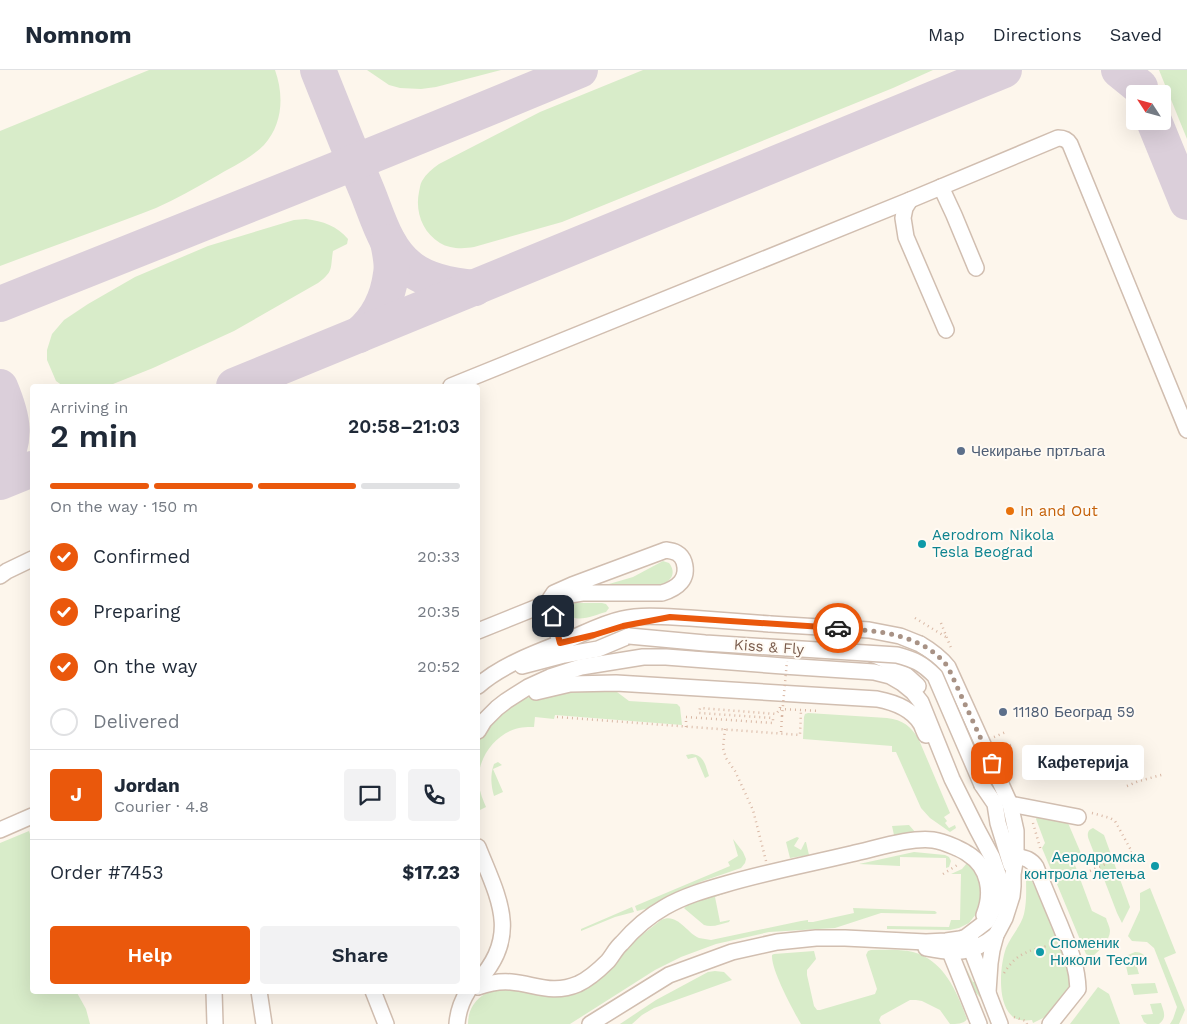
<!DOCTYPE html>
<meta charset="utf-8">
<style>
:root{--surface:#fff;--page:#f2f2f3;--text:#1f2937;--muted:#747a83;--line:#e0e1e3;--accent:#ea580c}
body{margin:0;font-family:"Work Sans",sans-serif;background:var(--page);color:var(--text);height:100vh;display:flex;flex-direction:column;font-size:19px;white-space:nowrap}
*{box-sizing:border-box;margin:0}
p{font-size:16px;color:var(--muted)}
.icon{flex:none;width:28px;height:28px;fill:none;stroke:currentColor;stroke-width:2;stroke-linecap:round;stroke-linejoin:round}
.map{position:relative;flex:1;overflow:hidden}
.panel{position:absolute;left:30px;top:314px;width:450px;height:610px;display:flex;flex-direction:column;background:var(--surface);border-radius:5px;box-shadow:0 5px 20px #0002}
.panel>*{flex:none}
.needle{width:32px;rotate:306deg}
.tools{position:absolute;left:1126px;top:15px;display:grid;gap:10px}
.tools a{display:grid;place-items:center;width:45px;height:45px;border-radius:5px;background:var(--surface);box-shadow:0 5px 20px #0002;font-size:25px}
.pin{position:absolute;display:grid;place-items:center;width:42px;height:42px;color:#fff;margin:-21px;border-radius:10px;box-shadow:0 2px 8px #0006}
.courier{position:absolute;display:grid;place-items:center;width:50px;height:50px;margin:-25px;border:4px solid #ea580c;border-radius:50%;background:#fff;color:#222;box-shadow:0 1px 6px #0007}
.bubble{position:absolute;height:35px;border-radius:5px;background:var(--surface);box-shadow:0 5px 20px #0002;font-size:16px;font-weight:600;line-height:35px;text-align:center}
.headline em{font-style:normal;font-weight:600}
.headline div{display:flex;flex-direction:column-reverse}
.headline{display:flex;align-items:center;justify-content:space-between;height:85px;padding:0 20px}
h1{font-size:32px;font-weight:600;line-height:38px}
.bar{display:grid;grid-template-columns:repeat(4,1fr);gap:8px 5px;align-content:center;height:60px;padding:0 20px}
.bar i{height:6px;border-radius:4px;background:var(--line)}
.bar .selected{background:var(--accent)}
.bar p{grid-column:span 4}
.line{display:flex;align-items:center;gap:12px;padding:0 20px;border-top:1px solid var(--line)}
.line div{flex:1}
.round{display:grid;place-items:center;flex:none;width:52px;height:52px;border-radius:5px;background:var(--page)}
ol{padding:0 20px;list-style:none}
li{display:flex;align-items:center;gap:15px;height:55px}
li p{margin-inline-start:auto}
li .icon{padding:5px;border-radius:50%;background:var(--accent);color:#fff;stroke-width:4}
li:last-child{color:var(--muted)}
li i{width:28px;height:28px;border:2px solid var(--line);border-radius:50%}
.button{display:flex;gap:10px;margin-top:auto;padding:10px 20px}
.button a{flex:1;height:58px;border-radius:5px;background:var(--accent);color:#fff;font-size:20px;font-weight:600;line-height:58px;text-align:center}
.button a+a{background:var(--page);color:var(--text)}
header{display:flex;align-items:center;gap:30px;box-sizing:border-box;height:70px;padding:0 25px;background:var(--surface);border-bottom:1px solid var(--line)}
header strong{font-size:24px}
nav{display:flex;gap:28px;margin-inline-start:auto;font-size:18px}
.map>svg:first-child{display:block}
.green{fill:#d8ecc9}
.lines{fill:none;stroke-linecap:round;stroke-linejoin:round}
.taxiway{stroke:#dbcfda;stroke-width:36}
.minor-casing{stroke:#d1beb0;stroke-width:18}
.path{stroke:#d9b8a5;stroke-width:2.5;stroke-dasharray:1 4;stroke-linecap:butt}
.minor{stroke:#fff;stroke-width:15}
.minor-bridge-casing{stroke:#d1beb0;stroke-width:18;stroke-linecap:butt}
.path-bridge{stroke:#d9b8a5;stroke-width:2.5;stroke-dasharray:1 4;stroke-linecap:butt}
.minor-bridge{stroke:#fff;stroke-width:15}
.done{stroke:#a89285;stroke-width:5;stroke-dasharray:0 9}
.route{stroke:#ea580c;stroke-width:6}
.service-dot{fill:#5c6f8a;stroke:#fffaf3;stroke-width:2}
.food-dot{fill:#e8710a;stroke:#fffaf3;stroke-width:2}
.culture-dot{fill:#0f9aa8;stroke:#fffaf3;stroke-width:2}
.labels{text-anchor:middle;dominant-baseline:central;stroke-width:4;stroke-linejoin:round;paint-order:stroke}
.service-label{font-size:15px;fill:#4e5e75;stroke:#fffaf3;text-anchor:start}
.food-label{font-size:15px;fill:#c56008;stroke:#fffaf3;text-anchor:start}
.culture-label{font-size:15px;fill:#0d838f;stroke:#fffaf3;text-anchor:start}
.street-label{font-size:15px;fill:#7a5c4d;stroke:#fffaf3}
</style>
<header>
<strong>Nomnom</strong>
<nav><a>Map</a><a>Directions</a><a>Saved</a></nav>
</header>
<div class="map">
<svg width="1187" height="954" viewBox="0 0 1187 954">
<rect width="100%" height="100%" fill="#fdf6ec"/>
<g class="green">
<path d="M149,0H275C284,25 283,54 264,75C250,89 230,98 213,108C195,118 176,129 156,138C139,145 121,151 103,158C69,171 34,183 0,196V61Z"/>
<polygon points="367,0 501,0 436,17 421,19 400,18 389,15"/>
<path d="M643,0H933L893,18L562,152L474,177C463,179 450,179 440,173C422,162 415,141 419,122C420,118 420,114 422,111C426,104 432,99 439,94L540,42Z"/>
<polygon points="1159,0 1187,0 1187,69"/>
<path d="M306,149C323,151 337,156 348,169L347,174L333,181C330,199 334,201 318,213L234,261L153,298L108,316H63L56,311L47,290V280L52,264L64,250L88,234L135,207L208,176L294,150Z"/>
<path d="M663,491L669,493C677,503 671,512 660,515H610L609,514L633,507Z"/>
<path d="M575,533H602L606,534L609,538L606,542C594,545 575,555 567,542L569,536Z"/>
<path d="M613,619L629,631L677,634L680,637L682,655L555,645L554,649L535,647L534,657C526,657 518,657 510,661C491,670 476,692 479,715C480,723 483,730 486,737L478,741V673L485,660L499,644L523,629L539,624L552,622Z"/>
<path d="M808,643L887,648C903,650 911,656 919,670L950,743L944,747L947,751L945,753L949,758L955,755L956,758L950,762L930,748L921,738L896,682H892V676L803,669L804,647L805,644Z"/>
<path d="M692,684C705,686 705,695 709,706L705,708L696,687L688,689L686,685Z"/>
<path d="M498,692L502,695L493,699L503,722L494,726C491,715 490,705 494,694Z"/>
<path d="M1038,745L1067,751L1068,753L1083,788L1072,787L1092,841L1106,848C1107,852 1110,857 1110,861C1110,870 1099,881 1093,886H1090L1086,884L1042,778L1045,773L1036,749Z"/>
<polygon points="909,755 916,763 894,765 892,756"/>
<path d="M1093,758L1104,765L1130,837L1122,853L1117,843L1089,770C1087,765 1087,760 1093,758Z"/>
<polygon points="29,761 32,770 32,921 76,921 86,939 90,954 0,954 0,773"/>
<polygon points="797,767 799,768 794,776 801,780 805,772 806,772 809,785 790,788 786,772"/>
<polygon points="733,769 743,782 746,789 745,793 741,798 700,812 678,823 653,837 637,841 635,836 730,796 728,792 738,786"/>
<polygon points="914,782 945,785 949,787 951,791 949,797 946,798 946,788 900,787 900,796 859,794"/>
<polygon points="967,793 979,806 982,812 980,839 969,853 959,858 950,860 887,859 887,856 949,857 951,850 960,850 961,804 951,804 962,799"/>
<path d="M1028,803L1061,872L1071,910L1067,922L1047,946L1033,953L1032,950C1025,951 1016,951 1011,945C997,931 1000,895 1006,878C1011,866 1021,856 1024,844C1027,831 1026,819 1026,806Z"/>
<path d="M733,817L734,820L715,827L720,852L730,850L729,852C721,854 712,858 704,855L685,839L684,838C696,828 718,822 733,817Z"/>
<polygon points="1150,818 1176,883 1164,888 1185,940 1179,954 1170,954 1173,949 1177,937 1154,878 1147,872 1132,871 1128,866 1140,840 1140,823"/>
<polygon points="632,837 634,842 615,847 581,861 581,859"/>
<path d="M853,838L935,841L937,843L935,844L881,843L835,858L769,862L716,874L681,887L655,900L570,954H468C468,932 485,919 506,919L552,926L566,924L597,911L608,901L633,872L661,850C677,842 686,862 699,868C703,869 707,869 711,870L801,851L808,850V852H813L854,843Z"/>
<path d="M871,880C885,880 900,879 913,882C944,890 957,922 967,949C964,954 956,954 950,954L940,940L922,931L916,930H910L881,946L879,950L881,954H801C793,940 771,900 772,885L774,884L814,881L816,889L807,900V905L814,936L817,940H820L875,924L877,919L866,885L868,881Z"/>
<path d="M1135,882C1143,882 1146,886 1148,893L1136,894L1139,904L1128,905L1125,891L1128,885Z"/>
<polygon points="962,896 965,896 973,912 976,911 985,933 971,917"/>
<polygon points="715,901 724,902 732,910 654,938 642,945 632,954 620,954 656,930 708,902"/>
<polygon points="1155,913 1158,923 1134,925 1131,914"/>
<polygon points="1098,917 1109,924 1120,954 1070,954"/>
<path d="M1161,933C1164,942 1167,948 1159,954H1147L1144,952L1141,945L1153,944L1150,934Z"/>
</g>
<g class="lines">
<g class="taxiway">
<path d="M318,0C334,40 350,81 367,121C378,148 386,180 410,198C428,212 452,216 475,218"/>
<polyline points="1119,0 1140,17"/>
<polyline points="1154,51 1187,132"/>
<path d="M0,234C194,157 388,80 580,0"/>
<path d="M359,265C377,250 388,228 391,204C393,194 390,182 388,172"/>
<polyline points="234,316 1004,0"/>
<path d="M0,317C13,348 18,369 0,400"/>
<polyline points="0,412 32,399"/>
</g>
<defs>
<g id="minor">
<polyline points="941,117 954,145 976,198"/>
<polyline points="910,130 905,138 903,148 906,167 946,260"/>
<path d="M451,316L910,130L1058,68C1063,68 1067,69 1070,74L1187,360"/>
<path d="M666,480C674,481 681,483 684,492C689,509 678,518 662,523H582L570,525L550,532V529L554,523L572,515Z"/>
<polyline points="0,506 7,501 32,489"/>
<polyline points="478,561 550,532 560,573"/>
<path d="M920,574C932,581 940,587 948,597L1010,734L1016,761V786L1013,804V816L1012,826L1005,848L996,865L992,880L990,893L988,922"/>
<path d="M871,584C892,591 903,602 918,616"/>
<polyline points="522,596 564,585 598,579 629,566"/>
<path d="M478,616C499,597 532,584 558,574C580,566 599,554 622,549C644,544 668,547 690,548C717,550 743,552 770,554"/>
<path d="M536,622L570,614L616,613L877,629C893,632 912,639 921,654C923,658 924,662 926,665"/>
<polyline points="478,661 484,651 497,638 506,631 528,617 550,607 581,597 643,587 666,587 783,596 874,602 890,606 902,613 913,622 921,632 952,709 977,759 992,787 999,807 1000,813 999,828 987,851 966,867 960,869 946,871 926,872 845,868 816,868 777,872 732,882 669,905 590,954"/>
<polyline points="982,715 995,734 998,753 1011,795"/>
<polyline points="1010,734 1078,747"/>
<polyline points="0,760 32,746"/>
<path d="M478,777C498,827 521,865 478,911"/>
<path d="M1016,786C1025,788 1031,789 1036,797C1044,817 1052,836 1060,855C1069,878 1077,893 1078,919L1050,954"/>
<polyline points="971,869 971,879 1000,954"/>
<path d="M926,878C955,884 973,884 996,865"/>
<polyline points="950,882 979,954"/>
<path d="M478,917C489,913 499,911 511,912C535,914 552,925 578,914C589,909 599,900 608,891C613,885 616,878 622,873C634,859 649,846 665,837C684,826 705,820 726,814C767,802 809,794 851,784C875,779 910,767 933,770C941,771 948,774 955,777C959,779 964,781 968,784C989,797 993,823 984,845"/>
<polyline points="214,921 215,954"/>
<polyline points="259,921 264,954"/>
<polyline points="373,921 386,954"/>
<path d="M457,954C458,941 461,932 468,921"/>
</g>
</defs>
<use href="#minor" class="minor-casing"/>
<g class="path">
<polyline points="915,548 946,567"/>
<polyline points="941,553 951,578"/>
<polyline points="780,639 819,641"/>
<polyline points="557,647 800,665 801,640"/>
<polyline points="686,657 686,647 773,653 773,648 699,643 700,638 776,644 780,639 780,636"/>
<polyline points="725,659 723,678 726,688 735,701 753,740 766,791"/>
<polyline points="781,662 782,646"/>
<polyline points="994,667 1006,662"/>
<polyline points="1001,679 1011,675"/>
<polyline points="1127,716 1139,711 1165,704"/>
<polyline points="1033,753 1041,781"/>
<polyline points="1090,801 1132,782 1115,751 1110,748 1092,743"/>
<polyline points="943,804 959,794"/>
<path d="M1004,903C1018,881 1030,881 1054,874"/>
<polyline points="1014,947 1026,951 1027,954"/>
</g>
<use href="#minor" class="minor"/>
<defs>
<g id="minor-bridge">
<polyline points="770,554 869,560 900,566 920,574"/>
<path d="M629,566L705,573L897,585C915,590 922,593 935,606L982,715"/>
</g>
</defs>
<use href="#minor-bridge" class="minor-bridge-casing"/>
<polyline class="path-bridge" points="782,646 787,591"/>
<use href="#minor-bridge" class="minor-bridge"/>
</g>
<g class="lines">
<path class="done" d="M838,558C878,561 922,563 948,597L992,693"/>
<polyline class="route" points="553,546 560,573 594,565 623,556 670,547 838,558"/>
</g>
<g class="service-dot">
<circle cx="961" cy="381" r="5"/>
<circle cx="1003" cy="642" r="5"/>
</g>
<circle class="food-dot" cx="1010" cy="441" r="5"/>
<g class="culture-dot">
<circle cx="922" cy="474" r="5"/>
<circle cx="1155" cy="796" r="5"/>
<circle cx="1040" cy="882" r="5"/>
</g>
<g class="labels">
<g class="service-label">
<text x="971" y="381">Чекирање пртљага</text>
<text x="1013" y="642">11180 Београд 59</text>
</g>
<g class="food-label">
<text x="1020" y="441">In and Out</text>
</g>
<g class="culture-label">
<text x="932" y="465">Aerodrom Nikola<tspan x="932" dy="17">Tesla Beograd</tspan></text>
<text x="1145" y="787" text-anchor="end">Аеродромска<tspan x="1145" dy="17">контрола летења</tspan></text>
<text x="1050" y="873">Споменик<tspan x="1050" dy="17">Николи Тесли</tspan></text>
</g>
<g class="street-label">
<text transform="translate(769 577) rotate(4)">Kiss &amp; Fly</text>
</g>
</g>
</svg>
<div class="tools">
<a><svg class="needle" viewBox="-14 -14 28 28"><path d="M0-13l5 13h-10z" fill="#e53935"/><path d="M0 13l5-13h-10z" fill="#747a83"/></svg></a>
</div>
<div class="pin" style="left:992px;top:693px;background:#ea580c"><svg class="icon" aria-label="bag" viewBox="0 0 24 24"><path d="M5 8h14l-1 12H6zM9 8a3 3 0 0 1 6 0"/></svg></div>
<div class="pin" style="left:553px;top:546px;background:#1f2937"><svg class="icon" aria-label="home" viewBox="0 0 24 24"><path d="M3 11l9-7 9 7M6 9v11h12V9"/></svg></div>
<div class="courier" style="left:838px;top:558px"><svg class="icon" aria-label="car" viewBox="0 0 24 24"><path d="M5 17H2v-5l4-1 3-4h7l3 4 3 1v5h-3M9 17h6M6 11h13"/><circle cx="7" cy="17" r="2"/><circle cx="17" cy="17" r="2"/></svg></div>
<div class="bubble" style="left:1022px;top:675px;width:122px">Кафетерија</div>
<section class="panel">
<div class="headline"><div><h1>2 min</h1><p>Arriving in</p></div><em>20:58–21:03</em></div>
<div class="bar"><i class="selected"></i><i class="selected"></i><i class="selected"></i><i></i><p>On the way · 150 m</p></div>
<ol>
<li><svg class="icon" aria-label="check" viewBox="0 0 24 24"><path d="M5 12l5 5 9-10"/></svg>Confirmed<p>20:33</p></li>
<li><svg class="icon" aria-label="check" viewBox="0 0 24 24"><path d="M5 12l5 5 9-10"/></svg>Preparing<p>20:35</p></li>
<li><svg class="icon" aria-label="check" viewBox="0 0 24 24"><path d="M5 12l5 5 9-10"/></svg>On the way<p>20:52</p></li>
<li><i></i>Delivered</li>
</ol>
<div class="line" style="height:90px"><b class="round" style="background:var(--accent);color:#fff">J</b><div><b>Jordan</b><p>Courier · 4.8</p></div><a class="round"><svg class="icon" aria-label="chat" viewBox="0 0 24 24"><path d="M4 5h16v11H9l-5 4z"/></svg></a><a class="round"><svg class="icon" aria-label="phone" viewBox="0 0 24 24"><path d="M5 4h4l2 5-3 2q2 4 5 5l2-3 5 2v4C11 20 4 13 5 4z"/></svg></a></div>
<div class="line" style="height:65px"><div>Order #7453</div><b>$17.23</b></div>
<div class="button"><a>Help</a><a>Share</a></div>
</section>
</div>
